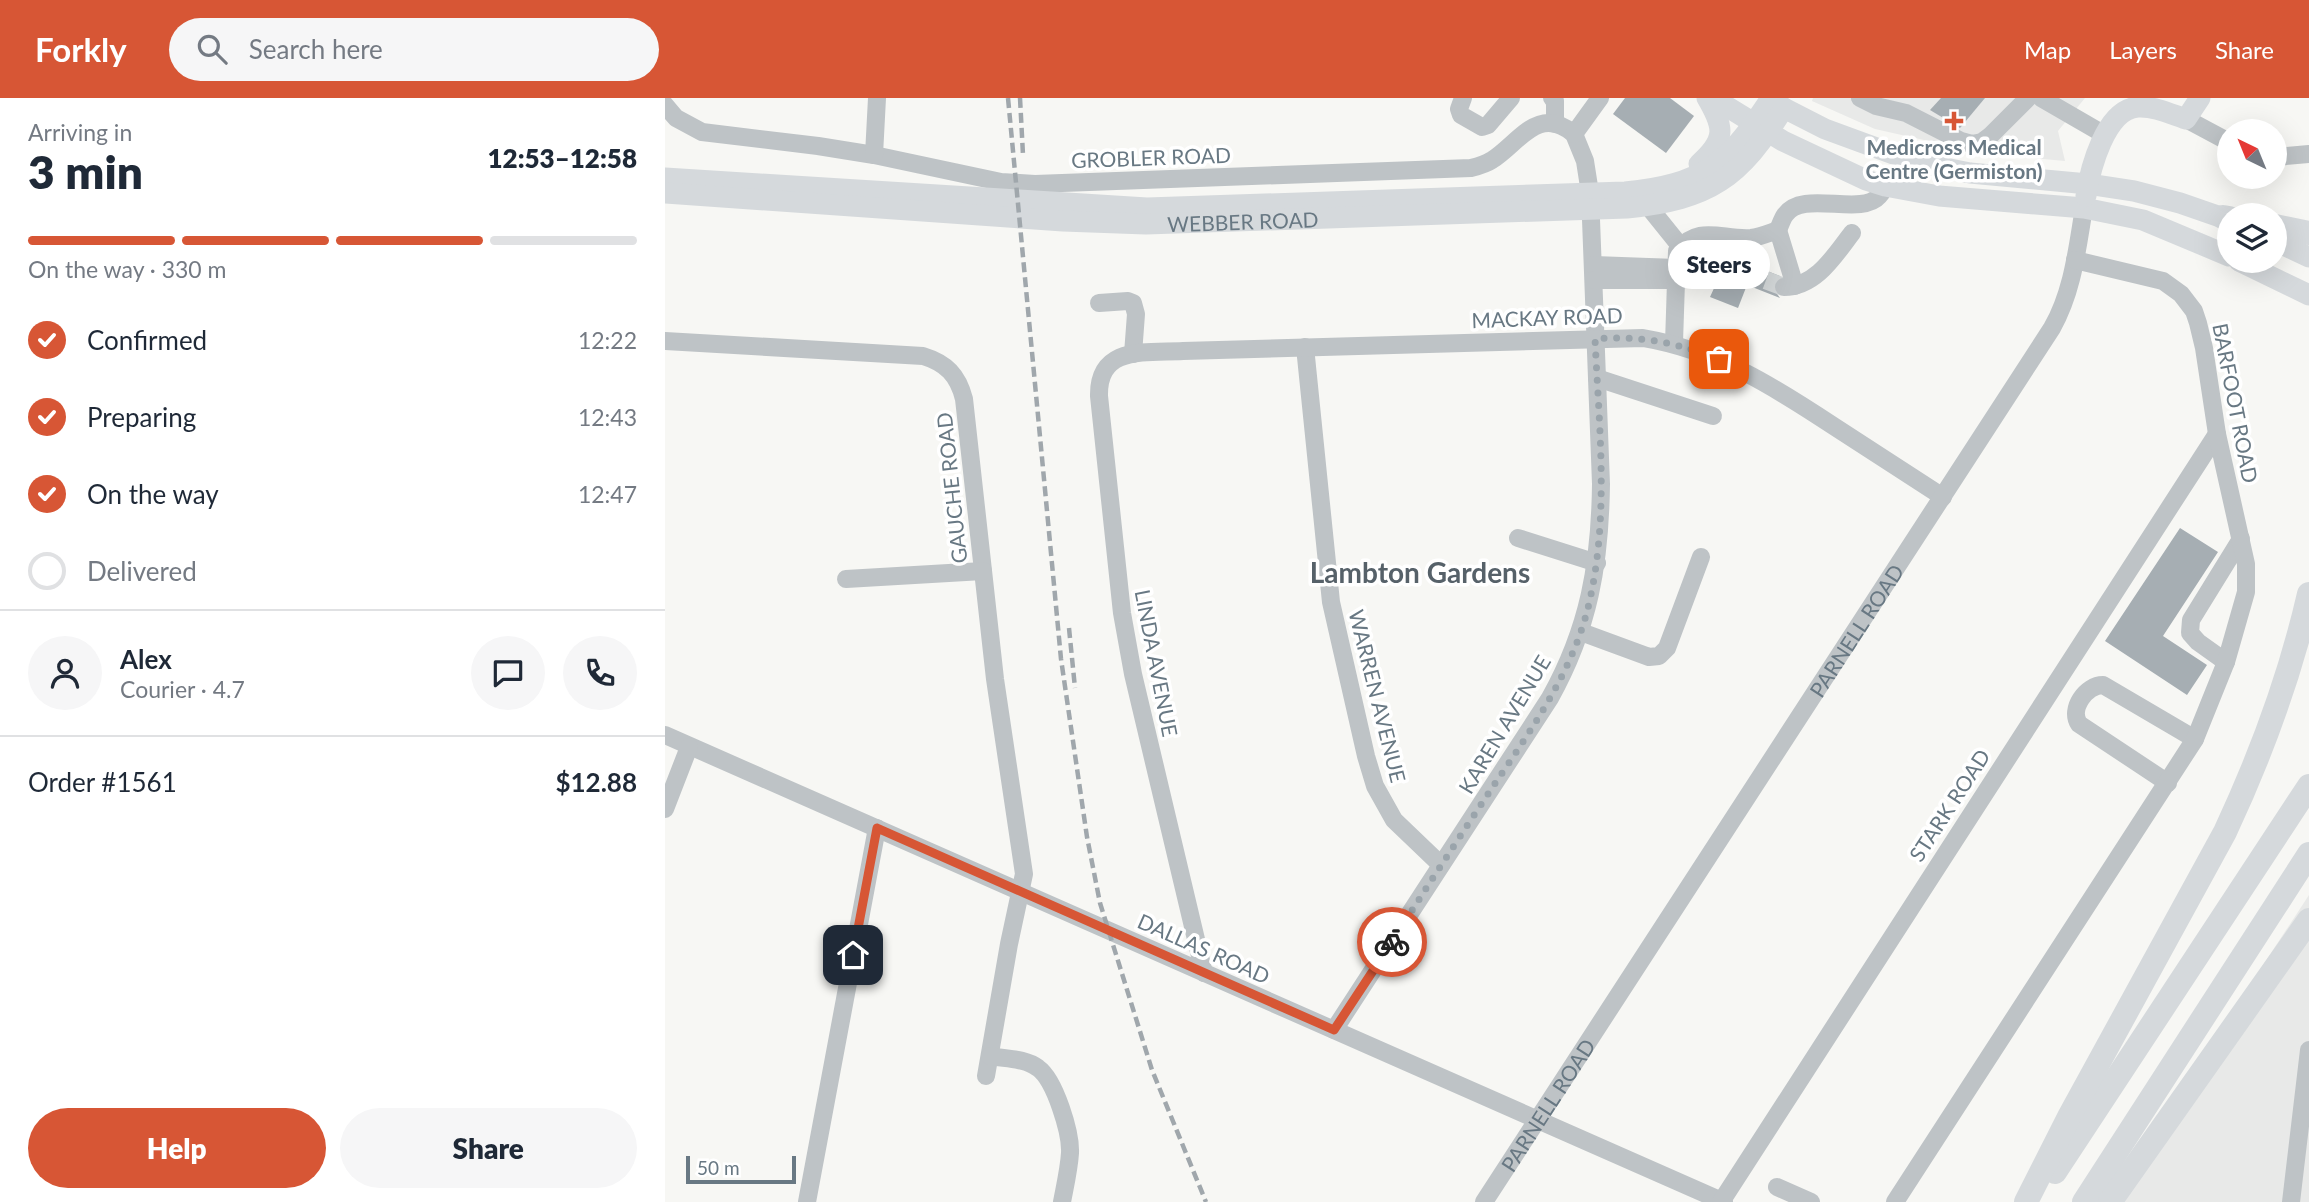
<!DOCTYPE html>
<meta charset="utf-8">
<style>
:root{--surface:#fff;--page:#f6f6f7;--text:#1f2937;--muted:#747a83;--line:#e0e1e3;--accent:#d75635}
body{margin:0;font-family:Lato,sans-serif;background:var(--page);color:var(--text);height:100vh;display:flex;flex-direction:column;font-size:26px;white-space:nowrap}
*{box-sizing:border-box;margin:0}
p{font-size:23px;color:var(--muted)}
.icon{flex:none;width:38px;height:38px;fill:none;stroke:currentColor;stroke-width:2;stroke-linecap:round;stroke-linejoin:round}
.map{position:relative;flex:1;overflow:hidden}
.sheet{display:flex;flex-direction:column;background:var(--surface);width:665px}
.sheet>*{flex:none}
.needle{width:46px;rotate:317deg}
.fabs{position:absolute;left:1552px;top:21px;display:grid;gap:14px}
.fabs a{display:grid;place-items:center;width:70px;height:70px;border-radius:50%;background:var(--surface);box-shadow:0 7px 28px #0002;font-size:35px}
.scale{position:absolute;left:21px;bottom:18px;width:110px;box-sizing:border-box;padding-left:7px;border:4px solid #687883;border-top:0;font-size:19px;line-height:24px;white-space:nowrap;color:#687883;-webkit-text-stroke:5px #fff;paint-order:stroke}
.pin{position:absolute;display:grid;place-items:center;width:60px;height:60px;color:#fff;margin:-30px;border-radius:14px;box-shadow:0 4px 10px #0006}
.courier{position:absolute;display:grid;place-items:center;width:70px;height:70px;margin:-35px;border:5px solid #d75635;border-radius:50%;background:#fff;color:#222;box-shadow:0 2px 9px #0007}
.bubble{position:absolute;height:49px;border-radius:24px;background:var(--surface);box-shadow:0 7px 28px #0002;font-size:23px;font-weight:800;line-height:49px;text-align:center}
.overview em{font-style:normal;font-weight:800}
.overview div{display:flex;flex-direction:column-reverse}
.overview{display:flex;align-items:center;justify-content:space-between;height:119px;padding:0 28px}
h1{font-size:46px;font-weight:800;line-height:52px}
.bar{display:grid;grid-template-columns:repeat(4,1fr);gap:10px 7px;align-content:center;height:84px;padding:0 28px}
.bar i{height:9px;border-radius:5px;background:var(--line)}
.bar .current{background:var(--accent)}
.bar p{grid-column:span 4}
.line{display:flex;align-items:center;gap:18px;padding:0 28px;border-top:2px solid var(--line)}
.line div{flex:1}
.round{display:grid;place-items:center;flex:none;width:74px;height:74px;border-radius:37px;background:var(--page)}
ol{padding:0 28px;list-style:none}
li{display:flex;align-items:center;gap:21px;height:77px}
li p{margin-inline-start:auto}
li .icon{padding:7px;border-radius:50%;background:var(--accent);color:#fff;stroke-width:4}
li:last-child{color:var(--muted)}
li i{width:38px;height:38px;border:4px solid var(--line);border-radius:50%}
.action{display:flex;gap:14px;margin-top:auto;padding:14px 28px}
.action a{flex:1;height:80px;border-radius:42px;background:var(--accent);color:#fff;font-size:28px;font-weight:800;line-height:80px;text-align:center}
.action a+a{background:var(--page);color:var(--text)}
header{display:flex;align-items:center;gap:42px;box-sizing:border-box;height:98px;padding:0 35px;background:var(--accent);color:#fff}
header strong{font-size:33px}
nav{display:flex;gap:38px;margin-inline-start:auto;font-size:24px}
.search{width:490px;height:63px;background:var(--page);display:flex;align-items:center;gap:18px;box-sizing:border-box;padding:0 24px;border-radius:38px;color:var(--muted);font-size:26px}
main{display:flex;flex:1;min-height:0}
.map>svg:first-child{display:block}
.built{fill:#e8e9e8}
.building{fill:#a6aeb3}
.lines{fill:none;stroke-linecap:round;stroke-linejoin:round}
.minor-tunnel{stroke:#d3d7d8;stroke-width:18;stroke-dasharray:18 9;stroke-linecap:butt}
.minor{stroke:#bec3c6;stroke-width:18}
.major{stroke:#d5d9dc;stroke-width:21}
.highway{stroke:#d5d9dc;stroke-width:24}
.rail{stroke:#a0a7ac;stroke-width:4.5;stroke-dasharray:10 5;stroke-linecap:butt}
.done{stroke:#9aa4ab;stroke-width:7;stroke-dasharray:0 12.6}
.route{stroke:#d75635;stroke-width:9}
.poi-dot{fill:#d75635;stroke:#fff;stroke-width:2.5}
.labels{text-anchor:middle;dominant-baseline:central;stroke-width:7;stroke-linejoin:round;paint-order:stroke}
.poi-label{font-size:21px;font-weight:bold;fill:#687883;stroke:#fff}
.street-label{font-size:21px;fill:#687883;stroke:#fff}
.district-label{font-size:28px;font-weight:bold;fill:#566169;stroke:#fff}
</style>
<header>
<strong>Forkly</strong>
<div class="search"><svg class="icon" aria-label="search" viewBox="0 0 24 24"><circle cx="10" cy="10" r="6"/><path d="M15 15l6 6"/></svg>Search here</div>
<nav><a>Map</a><a>Layers</a><a>Share</a></nav>
</header>
<main>
<section class="sheet">
<div class="overview"><div><h1>3 min</h1><p>Arriving in</p></div><em>12:53–12:58</em></div>
<div class="bar"><i class="current"></i><i class="current"></i><i class="current"></i><i></i><p>On the way · 330 m</p></div>
<ol>
<li><svg class="icon" aria-label="check" viewBox="0 0 24 24"><path d="M5 12l5 5 9-10"/></svg>Confirmed<p>12:22</p></li>
<li><svg class="icon" aria-label="check" viewBox="0 0 24 24"><path d="M5 12l5 5 9-10"/></svg>Preparing<p>12:43</p></li>
<li><svg class="icon" aria-label="check" viewBox="0 0 24 24"><path d="M5 12l5 5 9-10"/></svg>On the way<p>12:47</p></li>
<li><i></i>Delivered</li>
</ol>
<div class="line" style="height:126px"><a class="round"><svg class="icon" aria-label="person" viewBox="0 0 24 24"><circle cx="12" cy="8" r="4"/><path d="M4 21q1-7 8-7t8 7"/></svg></a><div><b>Alex</b><p>Courier · 4.7</p></div><a class="round"><svg class="icon" aria-label="chat" viewBox="0 0 24 24"><path d="M4 5h16v11H9l-5 4z"/></svg></a><a class="round"><svg class="icon" aria-label="phone" viewBox="0 0 24 24"><path d="M5 4h4l2 5-3 2q2 4 5 5l2-3 5 2v4C11 20 4 13 5 4z"/></svg></a></div>
<div class="line" style="height:91px"><div>Order #1561</div><b>$12.88</b></div>
<div class="action"><a>Help</a><a>Share</a></div>
</section>
<div class="map">
<svg width="1644" height="1104" viewBox="0 0 1644 1104">
<rect width="100%" height="100%" fill="#f7f7f4"/>
<g class="built">
<polygon points="1148,0 1420,0 1393,33 1400,63 1321,56 1210,31 1147,3"/>
<polygon points="1644,797 1644,1104 1443,1104"/>
</g>
<g class="building">
<polygon points="960,0 1005,0 1029,18 1001,55 948,16"/>
<polygon points="1276,0 1320,0 1295,30 1265,12"/>
<polygon points="1041,149 1115,178 1109,184 1108,190 1115,200 1082,187 1073,210 1045,199 1055,177 1025,165 1035,160 1035,150"/>
<polygon points="1515,430 1553,454 1498,538 1542,567 1522,597 1440,543"/>
</g>
<g class="lines">
<polyline class="minor-tunnel" points="1025,154 1119,189"/>
<g class="minor">
<polyline points="798,0 794,11 796,17 817,29 823,27 846,0"/>
<polyline points="887,0 890,3 890,26"/>
<polyline points="1195,0 1211,8 1241,15 1296,43 1307,46 1317,44 1325,38 1363,0"/>
<polyline points="1376,0 1440,37"/>
<path d="M0,7L11,20L37,34L153,48L209,57L336,84L370,86L806,70C814,68 821,66 827,62C854,45 873,6 909,36L920,63L925,95L936,386C935,466 924,530 885,600L669,932"/>
<polyline points="1521,21 1564,44"/>
<polyline points="909,36 935,0"/>
<polyline points="209,57 212,0"/>
<polyline points="1610,59 1644,56"/>
<polyline points="983,108 1016,149 1025,154"/>
<path d="M1113,132C1115,128 1117,121 1120,117C1137,91 1196,119 1214,98C1217,95 1218,92 1220,88"/>
<polyline points="929,167 1011,170"/>
<polyline points="929,182 1011,182"/>
<path d="M1119,189C1151,189 1170,157 1187,135"/>
<polyline points="434,205 463,203 468,205 471,216 468,256"/>
<path d="M0,243L258,258C281,265 293,277 299,301L330,581L359,776L344,846L321,978"/>
<path d="M1009,245L1012,153C1034,126 1056,142 1086,140C1095,139 1104,135 1113,132L1130,188"/>
<polyline points="640,249 666,504 701,658 710,688 729,722 776,767"/>
<polyline points="932,280 1048,318"/>
<polyline points="853,440 932,465"/>
<polyline points="181,481 318,473"/>
<polyline points="916,534 984,559 994,558 1002,550 1036,459"/>
<polyline points="1561,564 1533,544 1525,535 1526,522 1576,441"/>
<polyline points="0,637 1059,1104"/>
<path d="M1503,685L1414,626C1404,611 1421,587 1438,587L1530,641"/>
<polyline points="0,711 24,649"/>
<path d="M539,875L468,576L457,515L434,298C433,247 481,255 518,253L978,240C1053,253 1108,288 1170,329C1206,352 1242,376 1278,399"/>
<path d="M325,958C340,961 360,960 373,970C390,982 406,1035 405,1055C404,1071 400,1088 397,1104"/>
<polyline points="1112,1089 1146,1104"/>
<polyline points="142,1104 212,730"/>
<path id="s1" d="M819,1104L1387,230C1408,193 1412,151 1419,110"/>
<polyline points="1056,1104 1552,336"/>
<polyline points="1230,1104 1530,641 1561,564 1581,494 1581,466 1552,336 1539,250 1533,225 1529,213 1516,196 1498,183 1410,162"/>
<polyline points="1626,1104 1644,952"/>
</g>
<g class="major">
<polyline points="1048,0 1118,43 1201,82 1220,88 1274,98 1419,110 1478,122 1564,158"/>
<polyline points="1107,4 1160,31 1250,64 1305,75 1423,86 1469,93 1515,105 1564,122"/>
<path d="M1034,66C1062,41 1059,29 1042,0"/>
<path d="M0,80L482,110L960,94C1036,87 1063,66 1104,3"/>
<path id="s2" d="M0,95L398,123L481,126L962,110C1046,101 1074,81 1119,10"/>
<path d="M1421,98C1425,72 1440,11 1473,9C1489,8 1506,16 1521,21L1535,0"/>
<polyline points="1610,143 1644,159"/>
<polyline points="1574,163 1644,197"/>
</g>
<g class="highway">
<polyline points="1558,119 1564,120"/>
<polyline points="1610,128 1644,135"/>
<polyline points="1390,1074 1644,688"/>
<path d="M1361,1104L1405,1017L1560,734C1596,657 1625,579 1644,496"/>
<polyline points="1419,1104 1644,756"/>
<polyline points="1445,1104 1644,822"/>
</g>
<g class="rail">
<polyline points="343,0 396,561 422,739 435,805 487,972 541,1104"/>
<polyline points="355,0 358,57"/>
<polyline points="404,530 410,590"/>
</g>
</g>
<g class="lines">
<path class="done" d="M727,844C759,793 792,743 825,693C865,633 910,572 925,501C944,416 934,327 930,241C975,237 1013,245 1054,261"/>
<polyline class="route" points="188,857 212,730 669,932 727,844"/>
</g>
<path class="poi-dot" d="M1285.5 12.5h7v7h7v7h-7v7h-7v-7h-7v-7h7z"/>
<g class="labels">
<g class="poi-label">
<text x="1289" y="48">Medicross Medical<tspan x="1289" dy="24">Centre (Germiston)</tspan></text>
</g>
<g class="street-label">
<text transform="translate(486 59) rotate(-2)">GROBLER ROAD</text>
<text stroke="none"><textPath href="#s2" startOffset="579">WEBBER ROAD</textPath></text>
<text transform="translate(882 219) rotate(-2)">MACKAY ROAD</text>
<text transform="translate(1571 305) rotate(79)">BARFOOT ROAD</text>
<text transform="translate(286 390) rotate(-96)">GAUCHE ROAD</text>
<text stroke="none"><textPath href="#s1" startOffset="682">PARNELL ROAD</textPath></text>
<text transform="translate(492 565) rotate(79)">LINDA AVENUE</text>
<text transform="translate(713 598) rotate(76)">WARREN AVENUE</text>
<text transform="translate(839 626) rotate(-59)">KAREN AVENUE</text>
<text transform="translate(1284 707) rotate(-57)">STARK ROAD</text>
<text transform="translate(539 850) rotate(24)">DALLAS ROAD</text>
<text stroke="none"><textPath href="#s1" startOffset="116">PARNELL ROAD</textPath></text>
</g>
<g class="district-label">
<text x="755" y="474">Lambton Gardens</text>
</g>
</g>
</svg>
<div class="fabs">
<a><svg class="needle" viewBox="-14 -14 28 28"><path d="M0-13l5 13h-10z" fill="#e53935"/><path d="M0 13l5-13h-10z" fill="#747a83"/></svg></a>
<a><svg class="icon" aria-label="layers" viewBox="0 0 24 24"><path d="M12 4l9 5-9 5-9-5zM3 14l9 5 9-5"/></svg></a>
</div>
<div class="scale">50 m</div>
<div class="pin" style="left:1054px;top:261px;background:#ea580c"><svg class="icon" aria-label="bag" viewBox="0 0 24 24"><path d="M5 8h14l-1 12H6zM9 8a3 3 0 0 1 6 0"/></svg></div>
<div class="pin" style="left:188px;top:857px;background:#1f2937"><svg class="icon" aria-label="home" viewBox="0 0 24 24"><path d="M3 11l9-7 9 7M6 9v11h12V9"/></svg></div>
<div class="courier" style="left:727px;top:844px"><svg class="icon" aria-label="bike" viewBox="0 0 24 24"><circle cx="6" cy="16" r="4"/><circle cx="18" cy="16" r="4"/><path d="M6 16l4-8h5l3 8M10 8l3 8H6M13 5h3"/></svg></div>
<div class="bubble" style="left:1003px;top:142px;width:102px">Steers</div>
</div>
</main>
